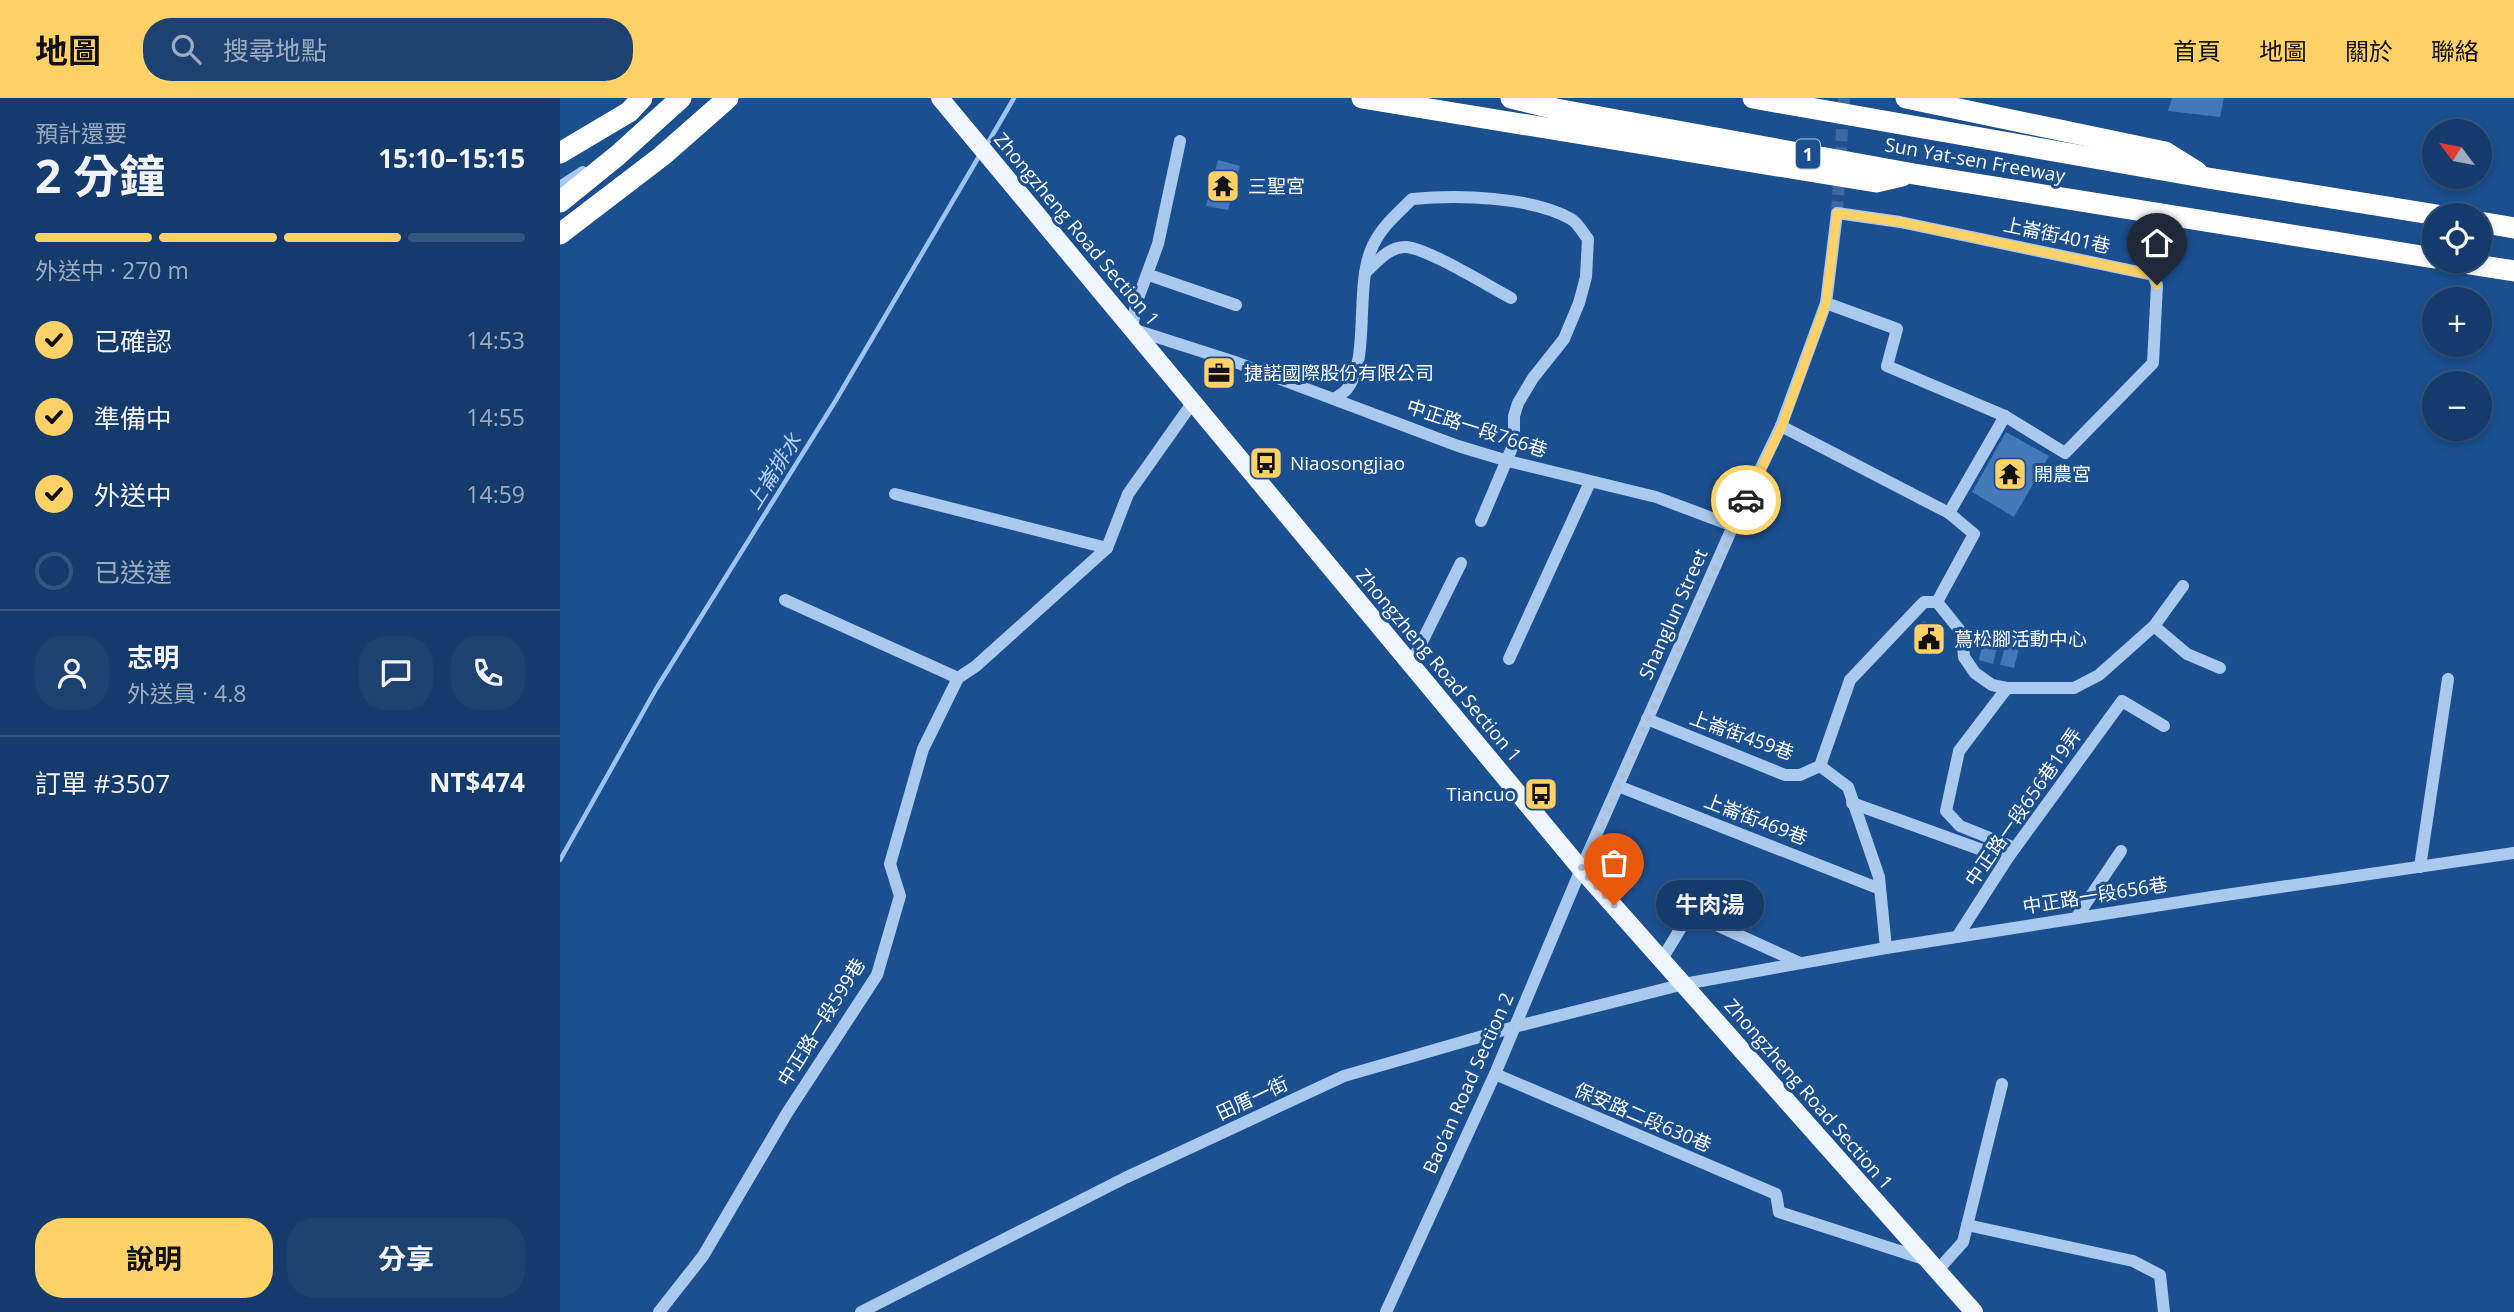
<!DOCTYPE html>
<html lang="zh-TW">
<meta charset="utf-8">
<style>
:root{--surface:#143b6b;--page:#1d4271;--text:#f1f3f6;--muted:#9dadc1;--line:#33557e;--accent:#ffd166}
body{margin:0;font-family:"Open Sans","Noto Sans TC",sans-serif;background:var(--page);color:var(--text);height:100vh;display:flex;flex-direction:column;font-size:26px;white-space:nowrap}
*{box-sizing:border-box;margin:0}
p{font-size:23px;color:var(--muted)}
.icon{flex:none;width:38px;height:38px;fill:none;stroke:currentColor;stroke-width:2;stroke-linecap:round;stroke-linejoin:round}
.map{position:relative;flex:1;overflow:hidden}
.drawer{display:flex;flex-direction:column;background:var(--surface);width:560px}
.drawer>*{flex:none}
.needle{width:46px;rotate:302deg}
.tools{position:absolute;left:1862px;top:21px;display:grid;gap:14px}
.tools a{display:grid;place-items:center;width:70px;height:70px;border-radius:50%;background:var(--surface);box-shadow:0 4px 10px #0003,0 0 0 2px var(--line);font-size:35px}
.pin{position:absolute;display:grid;place-items:center;width:60px;height:60px;color:#fff;margin:-72px -30px;border-radius:50% 50% 50% 0;rotate:-45deg;box-shadow:0 0 7px #0007}
.pin .icon{rotate:45deg}
.courier{position:absolute;display:grid;place-items:center;width:70px;height:70px;margin:-35px;border:5px solid #ffd166;border-radius:50%;background:#fff;color:#222;box-shadow:0 2px 9px #0007}
.bubble{position:absolute;height:49px;border-radius:24px;background:var(--surface);box-shadow:0 4px 10px #0003,0 0 0 2px var(--line);font-size:23px;font-weight:700;line-height:49px;text-align:center}
.head em{font-style:normal;font-weight:700}
.head div{display:flex;flex-direction:column-reverse}
.head{display:flex;align-items:center;justify-content:space-between;height:119px;padding:0 35px}
h1{font-size:46px;font-weight:700;line-height:52px}
.bar{display:grid;grid-template-columns:repeat(4,1fr);gap:10px 7px;align-content:center;height:84px;padding:0 35px}
.bar i{height:9px;border-radius:5px;background:var(--line)}
.bar .on{background:var(--accent)}
.bar p{grid-column:span 4}
.line{display:flex;align-items:center;gap:18px;padding:0 35px;border-top:2px solid var(--line)}
.line div{flex:1}
.round{display:grid;place-items:center;flex:none;width:74px;height:74px;border-radius:28px;background:var(--page)}
ol{padding:0 35px;list-style:none}
li{display:flex;align-items:center;gap:21px;height:77px}
li p{margin-inline-start:auto}
li .icon{padding:7px;border-radius:50%;background:var(--accent);color:#111;stroke-width:4}
li:last-child{color:var(--muted)}
li i{width:38px;height:38px;border:4px solid var(--line);border-radius:50%}
.primary-button{display:flex;gap:14px;margin-top:auto;padding:14px 35px}
.primary-button a{flex:1;height:80px;border-radius:28px;background:var(--accent);color:#111;font-size:28px;font-weight:700;line-height:80px;text-align:center}
.primary-button a+a{background:var(--page);color:var(--text)}
header{display:flex;align-items:center;gap:42px;box-sizing:border-box;height:98px;padding:0 35px;background:var(--accent);color:#111}
header strong{font-size:33px}
nav{display:flex;gap:38px;margin-inline-start:auto;font-size:24px}
.search{width:490px;height:63px;background:var(--page);display:flex;align-items:center;gap:18px;box-sizing:border-box;padding:0 24px;border-radius:28px;color:var(--muted);font-size:26px}
main{display:flex;flex:1;min-height:0}
.map>svg:first-child{display:block}
.lines{fill:none;stroke-linecap:round;stroke-linejoin:round}
.stream{stroke:#9cc4f0;stroke-width:4.5}
.building{fill:#4478b7}
.minor-tunnel{stroke:#3d69a0;stroke-width:12;stroke-dasharray:12 6;stroke-linecap:butt}
.minor{stroke:#a9c9ee;stroke-width:12}
.major{stroke:#f0f6ff;stroke-width:18}
.highway{stroke:#fff;stroke-width:21}
.highway-bridge{stroke:#fff;stroke-width:21}
.done{stroke:#afc1d8;stroke-width:7;stroke-dasharray:0 12.6}
.route{stroke:#ffd166;stroke-width:9}
.labels{text-anchor:middle;dominant-baseline:central;stroke-width:6;stroke-linejoin:round;paint-order:stroke}
.shield{fill:#1b4f8f;stroke:#bbcadd;stroke-width:2}
.shield-label{font-size:18px;font-weight:bold;fill:#fff}
.street-label{font-size:19px;fill:#fff;stroke:#1b4f8f}
.poi-label{font-size:19px;fill:#fff;stroke:#1b4f8f;text-anchor:start}
.water-label{font-size:21px;font-style:italic;fill:#b5d3f5;stroke:#1b4f8f}
</style>
<header>
<strong>地圖</strong>
<div class="search"><svg class="icon" aria-label="search" viewBox="0 0 24 24"><circle cx="10" cy="10" r="6"/><path d="M15 15l6 6"/></svg>搜尋地點</div>
<nav><a>首頁</a><a>地圖</a><a>關於</a><a>聯絡</a></nav>
</header>
<main>
<section class="drawer">
<div class="head"><div><h1>2 分鐘</h1><p>預計還要</p></div><em>15:10–15:15</em></div>
<div class="bar"><i class="on"></i><i class="on"></i><i class="on"></i><i></i><p>外送中 · 270 m</p></div>
<ol>
<li><svg class="icon" aria-label="check" viewBox="0 0 24 24"><path d="M5 12l5 5 9-10"/></svg>已確認<p>14:53</p></li>
<li><svg class="icon" aria-label="check" viewBox="0 0 24 24"><path d="M5 12l5 5 9-10"/></svg>準備中<p>14:55</p></li>
<li><svg class="icon" aria-label="check" viewBox="0 0 24 24"><path d="M5 12l5 5 9-10"/></svg>外送中<p>14:59</p></li>
<li><i></i>已送達</li>
</ol>
<div class="line" style="height:126px"><a class="round"><svg class="icon" aria-label="person" viewBox="0 0 24 24"><circle cx="12" cy="8" r="4"/><path d="M4 21q1-7 8-7t8 7"/></svg></a><div><b>志明</b><p>外送員 · 4.8</p></div><a class="round"><svg class="icon" aria-label="chat" viewBox="0 0 24 24"><path d="M4 5h16v11H9l-5 4z"/></svg></a><a class="round"><svg class="icon" aria-label="phone" viewBox="0 0 24 24"><path d="M5 4h4l2 5-3 2q2 4 5 5l2-3 5 2v4C11 20 4 13 5 4z"/></svg></a></div>
<div class="line" style="height:91px"><div>訂單 #3507</div><b>NT$474</b></div>
<div class="primary-button"><a>說明</a><a>分享</a></div>
</section>
<div class="map">
<svg width="1954" height="1214" viewBox="0 0 1954 1214">
<rect width="100%" height="100%" fill="#1b4f8f"/>
<g class="lines">
<g class="stream">
<polyline points="426,48 454,0"/>
<polyline points="0,762 96,591 276,302 421,55"/>
</g>
</g>
<g class="building">
<polygon points="1612,0 1664,0 1660,19 1608,13"/>
<polygon points="658,62 680,68 668,112 646,108"/>
<polygon points="1446,334 1489,358 1454,419 1412,394"/>
<polygon points="1363,523 1386,535 1375,558 1352,546"/>
<polygon points="1425,533 1461,541 1454,570 1440,567 1445,549 1437,550 1433,566 1419,562"/>
</g>
<g class="lines">
<polyline class="minor-tunnel" points="1277,115 1284,0"/>
<g class="minor">
<polyline points="620,43 598,146 576,206 572,231 678,265 898,348 948,363 1096,399 1173,428"/>
<polyline points="0,89 23,74"/>
<path d="M805,175C816,165 829,148 846,149C869,151 928,188 951,200"/>
<polyline points="589,177 676,207"/>
<path d="M774,301C778,298 784,295 787,291C810,263 795,190 811,152C819,131 836,117 852,101C897,97 971,98 1011,121C1018,125 1023,135 1028,141L1026,179L1019,205L1004,241L973,280L958,305L954,318V345L921,423"/>
<polyline points="1221,328 1389,415 1414,436 1377,504"/>
<polyline points="335,396 547,450"/>
<polyline points="1389,415 1445,318"/>
<polyline points="225,502 398,580"/>
<polyline points="1594,528 1627,556 1660,570"/>
<polyline points="949,561 1030,384"/>
<polyline points="851,566 901,465"/>
<polyline points="1447,590 1399,653 1386,713 1400,728 1455,750"/>
<polyline points="1087,621 1225,677 1240,677 1260,668 1290,582 1364,504 1377,504 1402,535 1404,559 1415,575 1432,587 1447,590 1514,590 1539,577 1594,528 1623,488"/>
<polyline points="1260,668 1288,689 1319,779 1326,850"/>
<polyline points="1058,688 1320,791"/>
<polyline points="1292,705 1447,761"/>
<polyline points="1860,769 1888,581"/>
<polyline points="1516,820 1561,753"/>
<polyline points="1397,839 1447,761 1562,603 1604,628"/>
<polyline points="1102,861 1130,815 1240,865"/>
<polyline points="935,976 1216,1096 1219,1114 1367,1162"/>
<polyline points="1407,1127 1573,1163 1600,1177 1604,1214"/>
<polyline points="1377,1173 1403,1144 1442,986"/>
<polyline points="99,1214 143,1158 227,1015 317,877 340,798 330,766 363,651 398,580 416,568 547,450 568,396 633,304"/>
<polyline points="301,1214 565,1080 784,978 954,929 1124,886 1326,850 1652,799 1954,755"/>
<polyline points="826,1214 935,976 1021,771 1173,428 1221,328 1266,205 1277,115 1340,124 1593,177 1597,187 1593,265 1505,355 1445,318 1327,268 1337,231 1266,205"/>
</g>
<polyline class="major" points="380,0 1021,771 1414,1214"/>
<g class="highway">
<polyline points="802,0 1316,84 1342,78"/>
<polyline points="951,0 996,11 1354,76 1874,160"/>
<polyline points="1193,0 1648,80 1877,117"/>
<polyline points="1346,0 1605,54 1637,74"/>
<polyline points="0,55 69,14 82,0"/>
<polyline points="1920,124 1954,130"/>
<polyline points="0,136 102,58 168,0"/>
<polyline points="1890,163 1954,173"/>
</g>
<polyline class="highway-bridge" points="0,104 58,57 121,0"/>
</g>
<g class="lines">
<polyline class="done" points="1054,807 1021,771 1186,402"/>
<polyline class="route" points="1186,402 1222,328 1266,205 1277,115 1340,124 1593,177 1597,187"/>
</g>
<defs>
<symbol id="temple-square" viewBox="-11 -11 22 22"><rect x="-9" y="-9" width="18" height="18" rx="4" fill="#ffd166" stroke="#1b4f8f"/><path d="M0-6L5-2H3V0L6.5 2.5H4V6H1.5V3h-3V6H-4V2.5H-6.5L-3 0V-2H-5Z" fill="#111"/></symbol>
<symbol id="office-square" viewBox="-11 -11 22 22"><rect x="-9" y="-9" width="18" height="18" rx="4" fill="#ffd166" stroke="#1b4f8f"/><path d="M-6-3h4V-5.5h4V-3h4V5H-6ZM-1-4.5V-3h2v-1.5ZM-6 0V1H6V0Z" fill="#111"/></symbol>
<symbol id="bus-square" viewBox="-11 -11 22 22"><rect x="-9" y="-9" width="18" height="18" rx="4" fill="#ffd166" stroke="#1b4f8f"/><path d="M-5-6H5V4H4V6H2V4H-2V6H-4V4H-5ZM-3.5-4V0h7V-4ZM-3.5 1.2v1.5H-2V1.2ZM2 1.2v1.5H3.5V1.2Z" fill="#111"/></symbol>
<symbol id="civic-square" viewBox="-11 -11 22 22"><rect x="-9" y="-9" width="18" height="18" rx="4" fill="#ffd166" stroke="#1b4f8f"/><path d="M-.6-6.5H3V-4.5H.6V-3L4-1V1h2V6H-6V1h2V-1L-.6-3ZM-1.2 2.5V6h2.4V2.5Z" fill="#111"/></symbol>
</defs>
<g fill-rule="evenodd">
<use href="#temple-square" x="644" y="69" width="38" height="38"/>
<use href="#office-square" x="640" y="256" width="38" height="38"/>
<use href="#bus-square" x="687" y="346" width="38" height="38"/>
<use href="#temple-square" x="1431" y="357" width="38" height="38"/>
<use href="#civic-square" x="1350" y="522" width="38" height="38"/>
<use href="#bus-square" x="962" y="677" width="38" height="38"/>
</g>
<g class="labels">
<rect class="shield" x="1236" y="41.5" width="24" height="29" rx="5"/>
<g class="shield-label">
<text x="1248" y="56">1</text>
</g>
<g class="street-label">
<text transform="translate(1415 62) rotate(10)">Sun Yat-sen Freeway</text>
<text transform="translate(517 131) rotate(50)">Zhongzheng Road Section 1</text>
<text transform="translate(1497 137) rotate(12)">上崙街401巷</text>
<text transform="translate(917 330) rotate(18)">中正路一段766巷</text>
<text transform="translate(1113 516) rotate(-66)">Shanglun Street</text>
<text transform="translate(879 567) rotate(50)">Zhongzheng Road Section 1</text>
<text transform="translate(1182 637) rotate(20)">上崙街459巷</text>
<text transform="translate(1463 709) rotate(-55)">中正路一段656巷19弄</text>
<text transform="translate(1196 721) rotate(21)">上崙街469巷</text>
<text transform="translate(1535 797) rotate(-9)">中正路一段656巷</text>
<text transform="translate(261 924) rotate(-58)">中正路一段599巷</text>
<text transform="translate(908 985) rotate(-66)">Bao’an Road Section 2</text>
<text transform="translate(1249 996) rotate(49)">Zhongzheng Road Section 1</text>
<text transform="translate(692 1000) rotate(-25)">田厝一街</text>
<text transform="translate(1083 1019) rotate(23)">保安路二段630巷</text>
</g>
<g class="poi-label">
<text x="688" y="88">三聖宮</text>
<text x="684" y="275">捷諾國際股份有限公司</text>
<text x="730" y="365">Niaosongjiao</text>
<text x="1474" y="376">開農宮</text>
<text x="1394" y="541">蔦松腳活動中心</text>
<text x="956" y="696" text-anchor="end">Tiancuo</text>
</g>
<g class="water-label">
<text transform="translate(213 373) rotate(-58)">上崙排水</text>
</g>
</g>
</svg>
<div class="tools">
<a><svg class="needle" viewBox="-14 -14 28 28"><path d="M0-13l5 13h-10z" fill="#e53935"/><path d="M0 13l5-13h-10z" fill="#9dadc1"/></svg></a>
<a><svg class="icon" aria-label="locate" viewBox="0 0 24 24"><circle cx="12" cy="12" r="6"/><path d="M12 2v4M12 18v4M2 12h4M18 12h4"/></svg></a>
<a>+</a>
<a>−</a>
</div>
<div class="pin" style="left:1054px;top:807px;background:#ea580c"><svg class="icon" aria-label="bag" viewBox="0 0 24 24"><path d="M5 8h14l-1 12H6zM9 8a3 3 0 0 1 6 0"/></svg></div>
<div class="pin" style="left:1597px;top:187px;background:#1f2937"><svg class="icon" aria-label="home" viewBox="0 0 24 24"><path d="M3 11l9-7 9 7M6 9v11h12V9"/></svg></div>
<div class="courier" style="left:1186px;top:402px"><svg class="icon" aria-label="car" viewBox="0 0 24 24"><path d="M5 17H2v-5l4-1 3-4h7l3 4 3 1v5h-3M9 17h6M6 11h13"/><circle cx="7" cy="17" r="2"/><circle cx="17" cy="17" r="2"/></svg></div>
<div class="bubble" style="left:1096px;top:782px;width:108px">牛肉湯</div>
</div>
</main>
